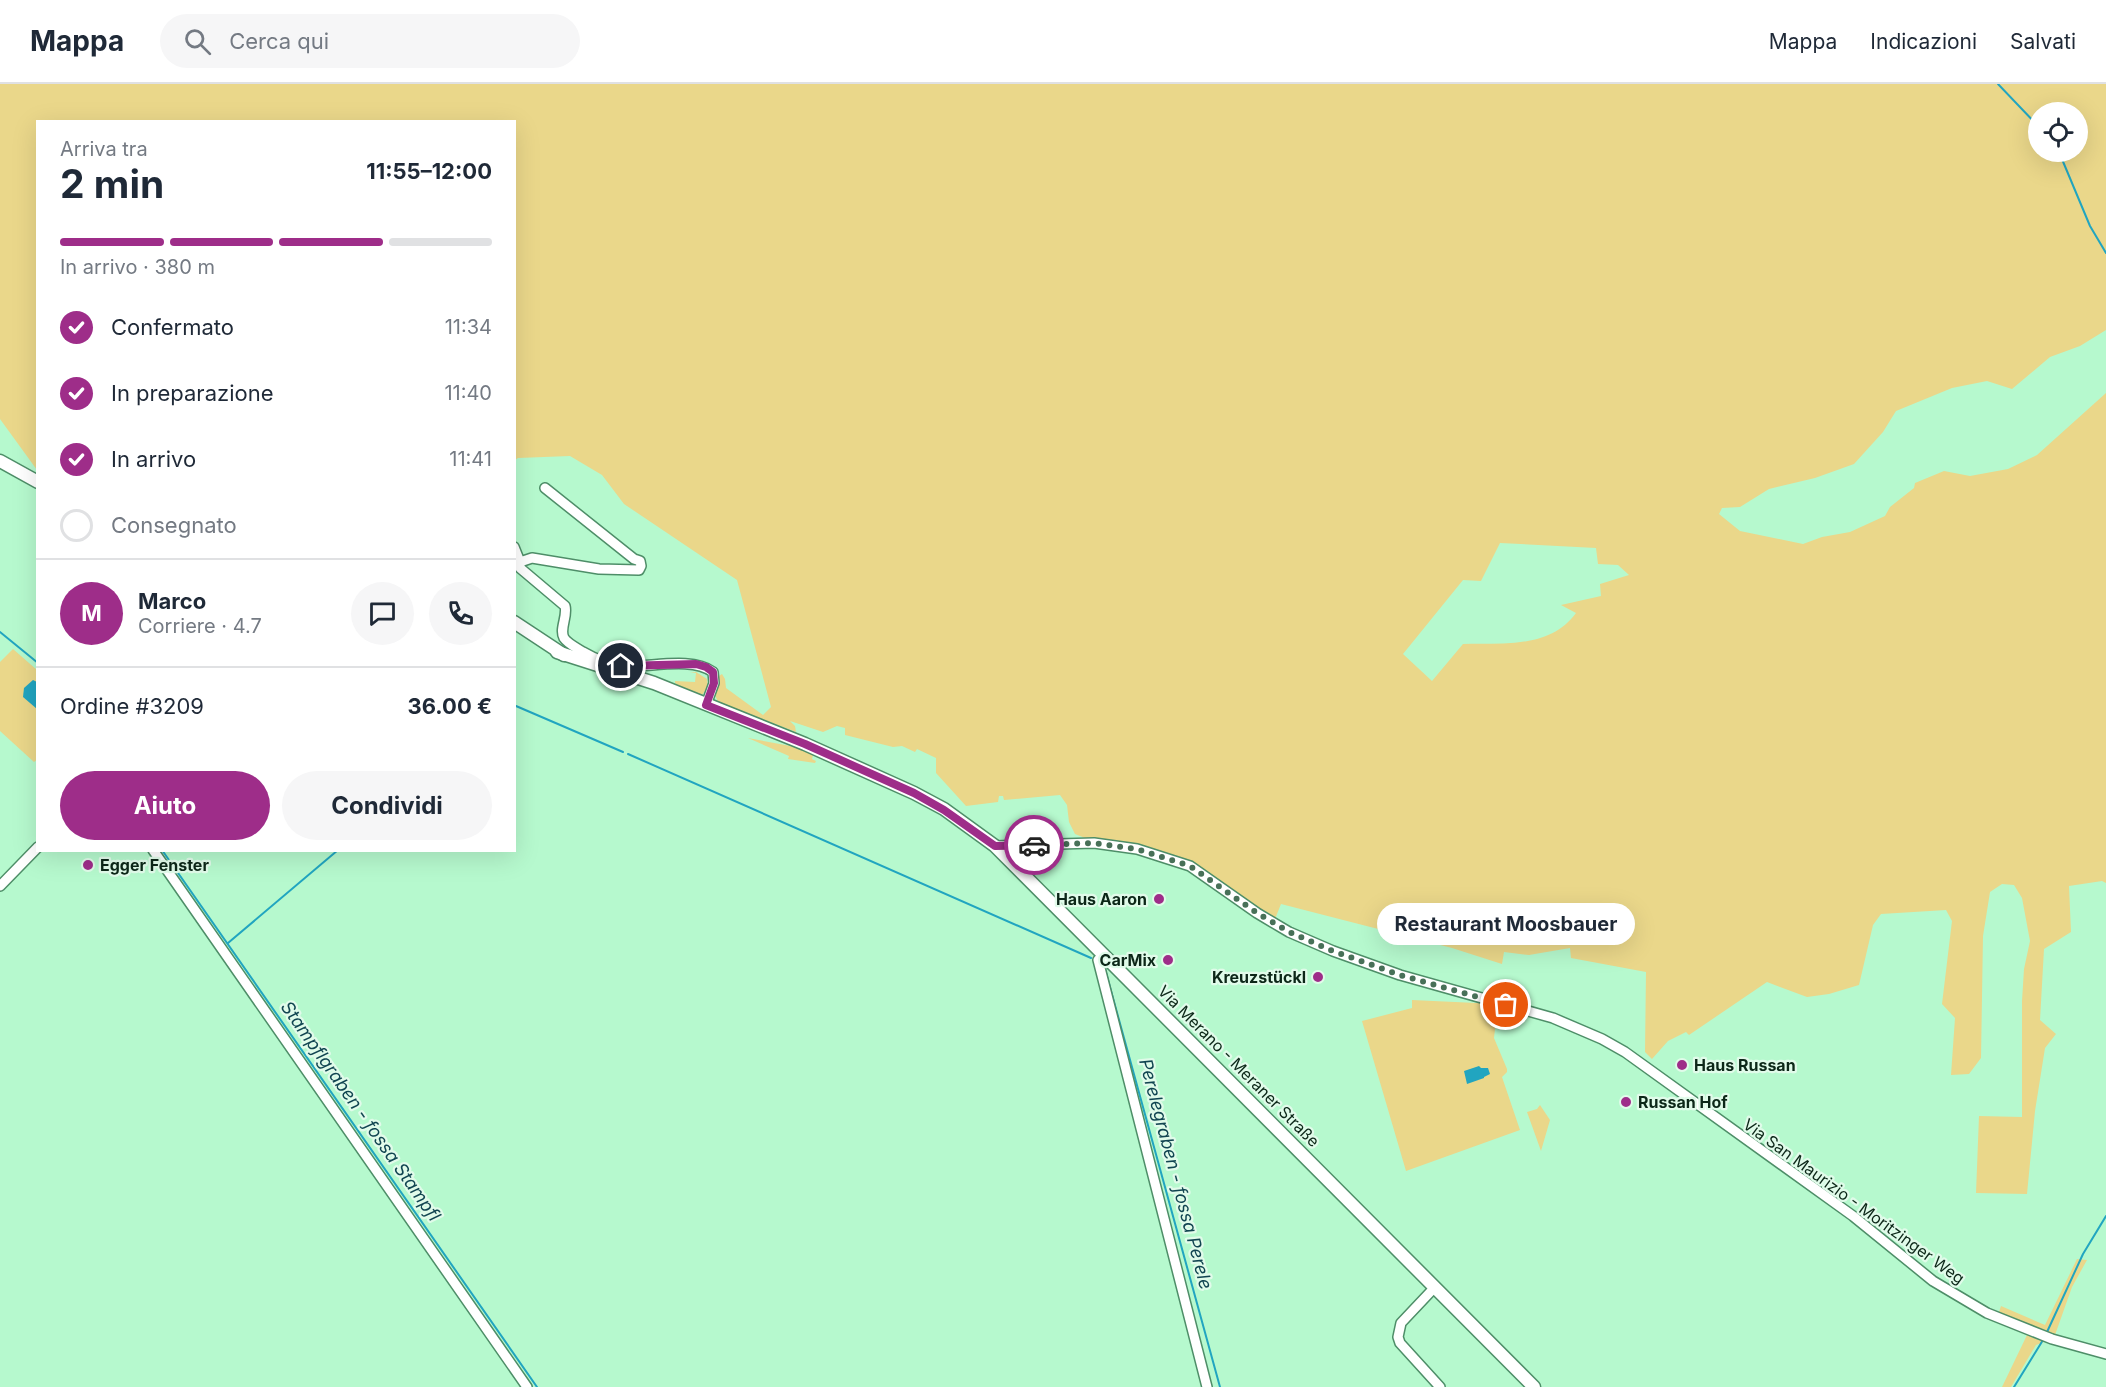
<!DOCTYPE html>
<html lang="it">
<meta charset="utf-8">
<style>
:root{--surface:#fff;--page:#f6f6f7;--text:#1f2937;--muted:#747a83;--line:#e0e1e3;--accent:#9e2d89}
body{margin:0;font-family:Inter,sans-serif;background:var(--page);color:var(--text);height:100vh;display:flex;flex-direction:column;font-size:22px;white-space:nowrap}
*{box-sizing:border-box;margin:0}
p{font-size:20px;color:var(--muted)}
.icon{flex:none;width:33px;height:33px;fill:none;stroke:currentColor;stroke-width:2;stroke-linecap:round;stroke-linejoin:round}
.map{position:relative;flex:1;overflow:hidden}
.details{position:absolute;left:36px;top:36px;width:480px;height:732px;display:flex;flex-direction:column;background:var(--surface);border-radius:0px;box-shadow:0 6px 24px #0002}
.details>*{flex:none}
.buttons{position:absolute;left:2028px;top:18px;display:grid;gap:12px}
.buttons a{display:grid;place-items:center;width:60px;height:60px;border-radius:50%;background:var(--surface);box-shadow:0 6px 24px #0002;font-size:30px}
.pin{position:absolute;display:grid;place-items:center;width:51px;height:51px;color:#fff;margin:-26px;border:3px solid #fff;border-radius:50%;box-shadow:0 2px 6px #0007}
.courier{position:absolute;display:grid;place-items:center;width:60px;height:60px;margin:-30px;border:4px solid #9e2d89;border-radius:50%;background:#fff;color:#222;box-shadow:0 2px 8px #0007}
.bubble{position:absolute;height:42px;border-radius:21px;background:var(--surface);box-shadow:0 6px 24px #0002;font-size:20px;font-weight:700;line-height:42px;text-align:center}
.summary em{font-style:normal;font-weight:700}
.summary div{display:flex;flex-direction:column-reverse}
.summary{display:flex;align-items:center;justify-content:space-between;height:102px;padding:0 24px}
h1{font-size:39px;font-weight:700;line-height:45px}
.bar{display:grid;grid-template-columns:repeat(4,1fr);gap:9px 6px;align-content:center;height:72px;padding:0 24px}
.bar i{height:8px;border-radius:4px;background:var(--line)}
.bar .active{background:var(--accent)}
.bar p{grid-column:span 4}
.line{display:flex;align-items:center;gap:15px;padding:0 24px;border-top:2px solid var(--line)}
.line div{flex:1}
.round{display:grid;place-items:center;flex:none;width:63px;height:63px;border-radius:32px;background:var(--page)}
ol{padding:0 24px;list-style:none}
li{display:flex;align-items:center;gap:18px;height:66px}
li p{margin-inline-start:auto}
li .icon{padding:6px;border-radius:50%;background:var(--accent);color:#fff;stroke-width:4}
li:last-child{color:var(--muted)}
li i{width:33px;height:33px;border:3px solid var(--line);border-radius:50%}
.action{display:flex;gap:12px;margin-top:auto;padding:12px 24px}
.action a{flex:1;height:69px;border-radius:36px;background:var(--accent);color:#fff;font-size:24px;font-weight:700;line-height:69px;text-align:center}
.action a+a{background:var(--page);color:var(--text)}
header{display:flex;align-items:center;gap:36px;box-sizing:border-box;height:84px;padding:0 30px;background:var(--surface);border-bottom:2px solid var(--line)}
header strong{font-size:28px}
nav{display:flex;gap:33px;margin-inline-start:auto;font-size:21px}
.search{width:420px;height:54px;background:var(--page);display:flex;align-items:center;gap:15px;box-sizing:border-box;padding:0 21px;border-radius:33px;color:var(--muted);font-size:22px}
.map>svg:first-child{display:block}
.green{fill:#ead78a;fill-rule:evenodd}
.water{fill:#21a5c0}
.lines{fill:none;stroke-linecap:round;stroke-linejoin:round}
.stream{stroke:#21a5c0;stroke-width:2}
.minor-casing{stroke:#4e8e68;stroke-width:12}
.major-casing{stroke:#4e8e68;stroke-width:15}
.minor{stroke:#fff;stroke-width:9}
.major{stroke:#fff;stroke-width:12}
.done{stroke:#487058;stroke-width:6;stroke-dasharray:0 10.8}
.route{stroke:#9e2d89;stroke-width:8}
.poi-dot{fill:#9e2d89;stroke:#e1fbea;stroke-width:2}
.labels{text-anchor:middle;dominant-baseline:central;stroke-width:4.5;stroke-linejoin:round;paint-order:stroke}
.poi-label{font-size:16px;font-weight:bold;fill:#0c2718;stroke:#e1fbea;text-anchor:start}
.street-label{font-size:16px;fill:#0c2718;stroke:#e1fbea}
.water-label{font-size:18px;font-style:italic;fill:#114551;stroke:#e1fbea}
</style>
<header>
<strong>Mappa</strong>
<div class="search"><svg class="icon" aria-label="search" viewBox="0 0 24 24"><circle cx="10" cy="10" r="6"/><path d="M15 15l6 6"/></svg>Cerca qui</div>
<nav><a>Mappa</a><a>Indicazioni</a><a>Salvati</a></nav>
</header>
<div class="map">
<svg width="2106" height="1303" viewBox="0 0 2106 1303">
<rect width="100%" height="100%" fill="#b6f9ce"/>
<g class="green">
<path d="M0,0H2106V246L2080,262L2050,273L2012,305L1987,297L1952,304L1896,327L1883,348L1854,380L1815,394L1769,405L1740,423L1722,424L1719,430L1740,447L1803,460L1822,453L1850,448L1885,432L1890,423L1914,404L1915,399L1944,387L1970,392L2008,385L2037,371L2106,309V799L2102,797L2069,802L2071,848L2044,865L2040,936L2056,950L2045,964L2035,1027L2027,1110L1976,1109L1979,1032L2022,1033V917L2024,885L2030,857L2022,814L2014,801L2002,800L1990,808L1983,852L1981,974L1969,990L1951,991L1955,934L1942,920L1952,837L1946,826L1881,830L1873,841L1859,901L1829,910L1807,913L1767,898L1689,951L1686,948L1668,957L1652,975L1645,968L1646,888L1571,874L1570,864L1529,871L1504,868L1502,880L1452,864L1281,820L1275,835L1221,800L1139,762L1085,754L1075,750L1069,738L1067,721L1060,711L1004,716L1003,712H999L998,718L966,722L936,689V674L917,665L915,668L902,662L893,663L845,651V644L837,642L823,648L790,637L795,642L796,648L718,618L715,611L719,592L722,590L725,595L726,604L763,631L771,623L737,496L624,420L602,391L570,372L518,374L515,376L514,38H38L37,386L0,335ZM2038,28H2078V68H2038ZM1500,459L1596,464L1598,480L1618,481L1629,491L1600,500L1601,512L1561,521L1576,529C1550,565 1502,559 1463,560L1432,597L1403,570L1463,496L1481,497Z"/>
<polygon points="13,565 37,586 38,675 34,678 0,647 0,578"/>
<polygon points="690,588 696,588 707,595 708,603 702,611 694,610 675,599 675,597 695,598 696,589"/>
<polygon points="748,654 796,663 813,671 812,675 816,677 815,679 788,675 789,672"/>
<polygon points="1412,916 1498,920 1494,954 1507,985 1507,988 1502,993 1520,1046 1406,1087 1362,937 1412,924"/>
<polygon points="1540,1021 1550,1036 1541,1067 1527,1028 1537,1025"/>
<polygon points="2077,1175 2087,1176 2072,1203 2055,1251 1999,1228 2001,1222 2045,1241"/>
<polygon points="2027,1251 2044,1258 2036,1261 2011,1303 2002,1303"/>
</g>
<g class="water">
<polygon points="33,596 37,598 37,625 23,613 24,604"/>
<polygon points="1479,982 1481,984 1488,984 1490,990 1484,993 1484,994 1467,1000 1464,987"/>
</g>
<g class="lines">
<g class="stream">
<polyline points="1998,0 2038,42"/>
<polyline points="2059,68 2090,142 2106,169"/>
<polyline points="0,548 38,579"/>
<polyline points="516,622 623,668"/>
<polyline points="628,670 1091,874"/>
<polyline points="162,766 537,1303"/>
<polyline points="228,859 338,766"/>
<polyline points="1105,885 1220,1303"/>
<polyline points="2047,1248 2083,1170 2106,1132"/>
<polyline points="2014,1303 2043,1256"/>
</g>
<defs>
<g id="minor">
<path d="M545,404L634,475L640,477L641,482L639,486L599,485L532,474L520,478V484L565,522C568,532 559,545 564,554C568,560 577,564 583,568C595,575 607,580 622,582C649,584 691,572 713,588L714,599L706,621"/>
<polyline points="514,463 520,478"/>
<polyline points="995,762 1094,759 1137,765 1190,782 1257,829 1289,848 1333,867 1400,891 1553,934 1602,955 1625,968 1853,1132 1933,1197 1987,1229 2052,1255 2106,1270"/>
<polyline points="153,766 527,1303"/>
<polyline points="0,802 38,763"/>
<polyline points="1104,870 1098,876 1207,1303"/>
<polyline points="1435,1203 1401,1239 1398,1253 1400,1259 1440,1303"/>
</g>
<g id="major">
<polyline points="0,377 38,398"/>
<polyline points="514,538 564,571"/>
<polyline points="557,568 654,599 805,660 914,709 944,725 995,762 1534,1303"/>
</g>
</defs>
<use href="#minor" class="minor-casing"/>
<use href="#major" class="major-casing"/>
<use href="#minor" class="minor"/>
<use href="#major" class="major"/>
</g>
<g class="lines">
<polyline class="done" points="1034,761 1094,759 1137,765 1190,782 1257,829 1289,848 1333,867 1400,891 1506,921"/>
<polyline class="route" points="621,582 696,580 706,583 713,588 714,599 706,621 805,660 914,709 944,726 995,762 1034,761"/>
</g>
<g class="poi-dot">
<circle cx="88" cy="781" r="6"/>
<circle cx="1159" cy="815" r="6"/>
<circle cx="1168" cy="876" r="6"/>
<circle cx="1318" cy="893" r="6"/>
<circle cx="1682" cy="981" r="6"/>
<circle cx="1626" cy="1018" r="6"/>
</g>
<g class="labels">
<g class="poi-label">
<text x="100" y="781">Egger Fenster</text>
<text x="1147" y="815" text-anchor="end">Haus Aaron</text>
<text x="1156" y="876" text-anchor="end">CarMix</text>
<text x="1306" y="893" text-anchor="end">Kreuzstückl</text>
<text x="1694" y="981">Haus Russan</text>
<text x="1638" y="1018">Russan Hof</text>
</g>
<g class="street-label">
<text transform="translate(1239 982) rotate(45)">Via Merano - Meraner Straße</text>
<text transform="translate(1854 1117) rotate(36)">Via San Maurizio - Moritzinger Weg</text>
</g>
<g class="water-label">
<text transform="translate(361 1027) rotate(55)">Stampflgraben - fossa Stampfl</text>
<text transform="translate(1176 1090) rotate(75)">Perelegraben - fossa Perele</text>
</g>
</g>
</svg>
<div class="buttons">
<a><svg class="icon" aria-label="locate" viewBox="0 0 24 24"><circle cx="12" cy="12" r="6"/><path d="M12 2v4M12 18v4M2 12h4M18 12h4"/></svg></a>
</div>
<div class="pin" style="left:1506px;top:921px;background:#ea580c"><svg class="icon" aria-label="bag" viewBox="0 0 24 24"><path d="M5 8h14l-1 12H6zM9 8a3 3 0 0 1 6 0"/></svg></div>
<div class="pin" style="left:621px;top:582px;background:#1f2937"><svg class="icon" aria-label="home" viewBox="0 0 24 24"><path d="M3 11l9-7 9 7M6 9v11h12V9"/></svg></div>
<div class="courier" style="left:1034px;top:761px"><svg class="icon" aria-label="car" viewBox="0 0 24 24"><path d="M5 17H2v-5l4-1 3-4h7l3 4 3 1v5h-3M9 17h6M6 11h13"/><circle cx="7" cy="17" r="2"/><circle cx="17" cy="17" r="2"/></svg></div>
<div class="bubble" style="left:1377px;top:819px;width:258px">Restaurant Moosbauer</div>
<section class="details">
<div class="summary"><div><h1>2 min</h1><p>Arriva tra</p></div><em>11:55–12:00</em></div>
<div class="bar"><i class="active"></i><i class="active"></i><i class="active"></i><i></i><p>In arrivo · 380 m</p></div>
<ol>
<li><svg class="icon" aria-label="check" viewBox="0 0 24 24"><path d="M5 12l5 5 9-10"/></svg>Confermato<p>11:34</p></li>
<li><svg class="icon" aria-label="check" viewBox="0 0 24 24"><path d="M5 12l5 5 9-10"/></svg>In preparazione<p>11:40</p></li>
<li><svg class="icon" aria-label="check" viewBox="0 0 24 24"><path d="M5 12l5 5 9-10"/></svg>In arrivo<p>11:41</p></li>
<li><i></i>Consegnato</li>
</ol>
<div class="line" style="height:108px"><b class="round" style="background:var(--accent);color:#fff">M</b><div><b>Marco</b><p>Corriere · 4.7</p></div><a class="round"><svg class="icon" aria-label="chat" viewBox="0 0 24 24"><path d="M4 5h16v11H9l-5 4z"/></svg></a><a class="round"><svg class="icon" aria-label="phone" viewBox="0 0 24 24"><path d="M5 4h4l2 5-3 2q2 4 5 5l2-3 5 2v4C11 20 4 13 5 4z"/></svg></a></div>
<div class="line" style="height:78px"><div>Ordine #3209</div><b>36.00 €</b></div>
<div class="action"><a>Aiuto</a><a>Condividi</a></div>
</section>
</div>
